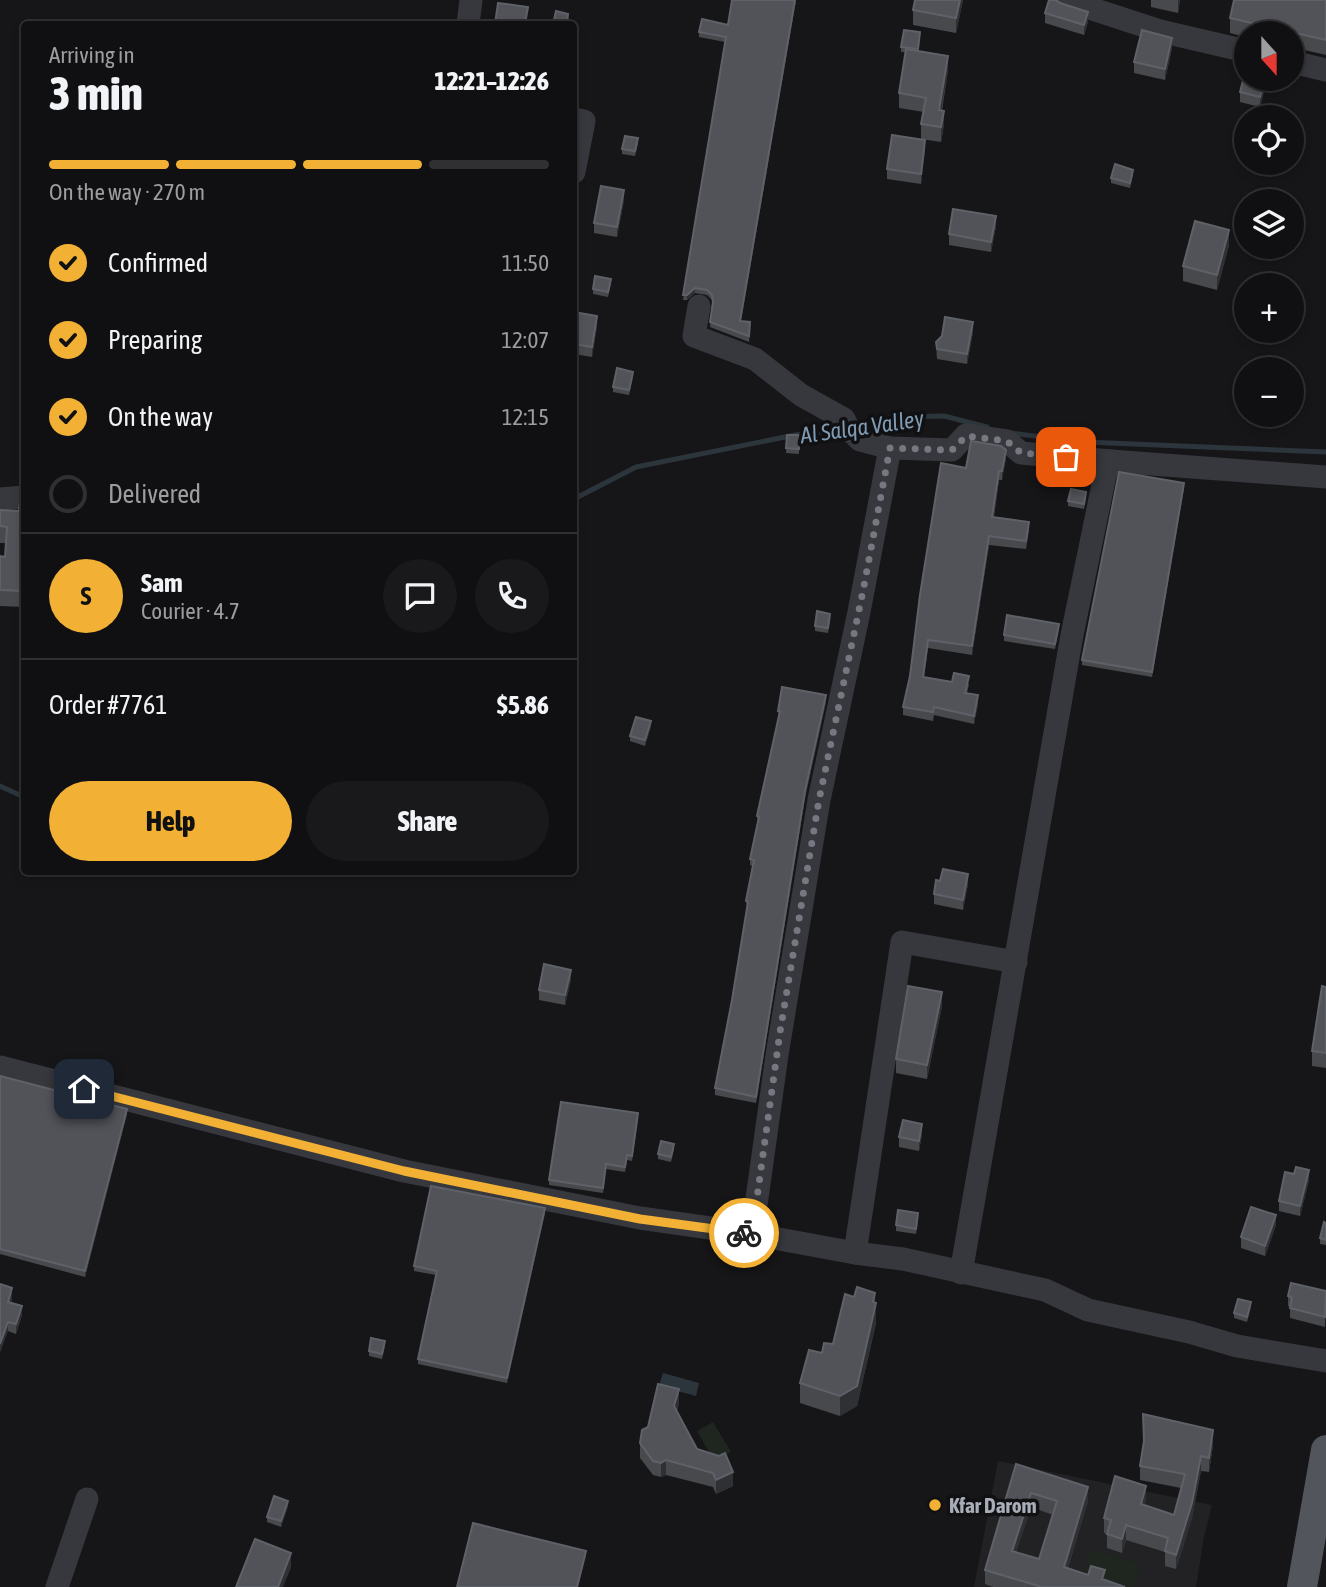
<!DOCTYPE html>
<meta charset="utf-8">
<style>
:root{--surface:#101012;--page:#19191b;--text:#f1f3f6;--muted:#9c9d9f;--line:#303032;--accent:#f2b134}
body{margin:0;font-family:"Asap Condensed",sans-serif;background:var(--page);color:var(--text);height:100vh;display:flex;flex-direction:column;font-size:26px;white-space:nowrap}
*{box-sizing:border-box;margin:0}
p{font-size:23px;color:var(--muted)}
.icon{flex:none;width:38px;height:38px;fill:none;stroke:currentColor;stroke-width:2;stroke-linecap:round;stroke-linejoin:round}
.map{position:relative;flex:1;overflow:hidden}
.details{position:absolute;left:21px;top:21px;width:556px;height:854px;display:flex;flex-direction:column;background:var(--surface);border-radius:7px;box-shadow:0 4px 10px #0003,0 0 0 2px var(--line)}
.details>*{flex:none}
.needle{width:46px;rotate:159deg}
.buttons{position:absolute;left:1234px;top:21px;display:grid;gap:14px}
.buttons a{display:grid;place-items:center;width:70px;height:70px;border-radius:50%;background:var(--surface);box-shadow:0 4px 10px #0003,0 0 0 2px var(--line);font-size:35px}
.pin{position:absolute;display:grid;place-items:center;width:60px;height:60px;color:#fff;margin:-30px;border-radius:14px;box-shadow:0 4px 10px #0006}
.courier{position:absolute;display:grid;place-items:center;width:70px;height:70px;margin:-35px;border:5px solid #f2b134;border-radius:50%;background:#fff;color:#222;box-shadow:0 2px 9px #0007}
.overview em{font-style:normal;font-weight:800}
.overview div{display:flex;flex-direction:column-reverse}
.overview{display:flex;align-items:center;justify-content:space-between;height:119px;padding:0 28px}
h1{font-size:46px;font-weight:800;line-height:52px}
.bar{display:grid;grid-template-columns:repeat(4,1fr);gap:10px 7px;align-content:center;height:84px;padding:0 28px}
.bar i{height:9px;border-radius:5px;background:var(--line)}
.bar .selected{background:var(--accent)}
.bar p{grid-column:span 4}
.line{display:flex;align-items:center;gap:18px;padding:0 28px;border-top:2px solid var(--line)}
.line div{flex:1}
.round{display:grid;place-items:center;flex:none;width:74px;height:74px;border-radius:37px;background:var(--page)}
ol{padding:0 28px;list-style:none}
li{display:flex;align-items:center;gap:21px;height:77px}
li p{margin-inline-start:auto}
li .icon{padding:7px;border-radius:50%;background:var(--accent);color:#111;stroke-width:4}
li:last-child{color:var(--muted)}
li i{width:38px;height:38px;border:4px solid var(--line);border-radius:50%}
.primary-button{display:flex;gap:14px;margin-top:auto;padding:14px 28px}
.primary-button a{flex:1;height:80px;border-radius:42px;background:var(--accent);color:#111;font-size:28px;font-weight:800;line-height:80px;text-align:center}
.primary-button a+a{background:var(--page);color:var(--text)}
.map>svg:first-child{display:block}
.built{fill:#222225}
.green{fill:#1e261f}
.water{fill:#2c353c}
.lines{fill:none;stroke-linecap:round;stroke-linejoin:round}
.stream{stroke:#2c353c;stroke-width:5}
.minor{stroke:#37383d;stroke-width:23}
.major{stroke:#53555c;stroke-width:30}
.wall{fill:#47494d;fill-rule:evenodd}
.shaded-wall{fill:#2f3033}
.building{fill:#525359;stroke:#5f6168;stroke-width:2;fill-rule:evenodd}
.done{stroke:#757880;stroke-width:7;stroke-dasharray:0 12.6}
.route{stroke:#f2b134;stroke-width:9}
.poi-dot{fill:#f2b134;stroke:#111113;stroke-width:2.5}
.labels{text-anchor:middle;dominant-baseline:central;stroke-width:7;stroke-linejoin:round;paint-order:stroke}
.poi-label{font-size:21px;font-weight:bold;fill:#a8adb8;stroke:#111113;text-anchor:start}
.water-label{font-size:23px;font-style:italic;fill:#7f9bb3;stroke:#111113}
</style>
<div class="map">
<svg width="1326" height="1587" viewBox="0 0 1326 1587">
<rect width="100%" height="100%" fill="#161618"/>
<polygon class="built" points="998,1461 1212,1505 1204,1537 1196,1587 974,1587"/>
<g class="green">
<polygon points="713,1422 731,1452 714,1461 697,1431"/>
<polygon points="1091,1549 1141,1565 1134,1587 1094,1587 1081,1583"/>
</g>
<polygon class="water" points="663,1373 699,1383 696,1396 659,1386"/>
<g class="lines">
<g class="stream">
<polyline points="856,426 894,417 944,416 987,427"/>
<polyline points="1010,433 1085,442 1326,452"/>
<polyline points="574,499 636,467 795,435 843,429"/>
<polyline points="0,786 24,797"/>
</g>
<g class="minor">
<polyline points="1065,0 1160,31 1246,51"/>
<polyline points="468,24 471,0"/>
<polyline points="1292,62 1326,70"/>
<polyline points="574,119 584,121 574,172"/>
<polyline points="699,306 694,336 755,359 801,395 844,419 848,428 860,440 890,448 952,450 966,435 1007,441 1021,453 1111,461"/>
<polyline points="0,499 24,497"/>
<polyline points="0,1067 404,1171 640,1218 752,1234 855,1253 903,1259 1045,1290 1088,1310 1189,1332 1237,1346 1326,1361"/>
<polyline points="752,1234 777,1055 819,800 859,612 890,448"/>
<polyline points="855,1253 902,942 1016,962"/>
<polyline points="961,1273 1072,635 1105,475 1111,461 1326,477"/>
<polyline points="57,1587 87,1499"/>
</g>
<polyline class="major" points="1302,1587 1326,1450"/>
</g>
<g class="wall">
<polygon points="796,0 741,321 750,327 749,342 710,327 712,305 712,300 707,295 695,293 687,300 683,300 725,42 699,37 699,32 728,25"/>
<polygon points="963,0 956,33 913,25 913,10"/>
<polygon points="1151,0 1180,0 1178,13 1151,7"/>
<polygon points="1326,0 1326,55 1292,47 1292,33 1246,33 1246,37 1230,33 1230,18"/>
<polygon points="1060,3 1088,22 1084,35 1045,23 1045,13"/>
<polygon points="920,37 918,51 948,70 942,111 944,125 941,142 921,139 921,124 924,112 899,108 899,93 906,52 901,52 901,47"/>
<polygon points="1172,48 1165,80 1134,73 1134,62"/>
<polygon points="1267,79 1260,107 1240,102 1240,92"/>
<polygon points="638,143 635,156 622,154 622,149"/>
<polygon points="925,150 921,184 887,179 887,169"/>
<polygon points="1133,175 1130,188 1111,183 1111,178"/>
<polygon points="624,200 617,237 594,233 594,223"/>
<polygon points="996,226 991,252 949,245 949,234"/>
<polygon points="1229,245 1217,290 1183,281 1183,266"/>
<polygon points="611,284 608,297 593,294 593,289"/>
<polygon points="574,312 597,326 592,357 574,354"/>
<polygon points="973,332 967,364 937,359 936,342"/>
<polygon points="24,335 24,361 21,360 21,351"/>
<polygon points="633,377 629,395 613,392 613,387"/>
<polygon points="787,435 799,435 799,454 786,453"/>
<polygon points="1006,458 1002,480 999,480 994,517 1029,530 1026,549 989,545 972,655 928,648 924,677 969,684 967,693 978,704 974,724 934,715 933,721 903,715 903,707 966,468"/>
<polygon points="1184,488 1152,677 1082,665 1082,660"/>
<polygon points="1086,497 1084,509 1068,506 1068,501"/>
<polygon points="24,502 24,607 0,606 0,556 5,557 6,543 0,543 0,510 19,511"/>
<polygon points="830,619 828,633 815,631 815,626"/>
<polygon points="1059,629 1055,649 1004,641 1004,635"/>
<polygon points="826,702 805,798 756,1103 715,1095 715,1088 732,1000 747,908 746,901 753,866 750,865 750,859 758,823 757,816 779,717 778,711"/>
<polygon points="651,726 645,746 630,741 630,736"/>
<polygon points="940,881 968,884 963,910 934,904 934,894"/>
<polygon points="571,980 565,1005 539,1000 539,990"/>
<polygon points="1326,987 1326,1068 1312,1066 1312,1051"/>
<polygon points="942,1006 927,1079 896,1073 896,1059"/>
<polygon points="0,1076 127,1114 85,1277 0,1254"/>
<polygon points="638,1118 632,1161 627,1160 625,1172 606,1169 603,1193 549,1185 549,1180"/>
<polygon points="922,1134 919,1151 899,1147 899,1137"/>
<polygon points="674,1149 671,1162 658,1159 658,1154"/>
<polygon points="1294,1174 1309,1180 1300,1216 1279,1211 1279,1201"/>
<polygon points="545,1213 507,1383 418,1364 418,1359 436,1275 414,1271 414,1266"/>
<polygon points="918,1219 916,1234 896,1231 896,1225"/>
<polygon points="1326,1223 1326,1245 1320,1244 1320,1238"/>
<polygon points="1276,1225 1265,1256 1241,1248 1241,1237"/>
<polygon points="0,1284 12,1297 11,1303 22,1315 16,1334 8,1331"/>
<polygon points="1326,1291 1325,1327 1290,1318 1290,1307 1288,1306 1288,1296"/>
<polygon points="875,1303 876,1323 857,1406 840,1416 800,1403 800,1383 822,1353 833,1344"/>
<polygon points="1251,1307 1247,1322 1234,1318 1234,1313"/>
<polygon points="385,1346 382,1359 369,1356 369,1351"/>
<polygon points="679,1403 677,1411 697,1449 733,1486 716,1494 713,1487 666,1475 661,1477 653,1475 640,1458 640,1443 648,1427"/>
<polygon points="1143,1414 1213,1445 1209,1472 1201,1471 1192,1518 1176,1569 1165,1566 1165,1552 1126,1540 1122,1553 1107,1548 1107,1534 1104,1533 1104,1518 1146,1500 1144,1505 1174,1515 1181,1488 1140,1480 1140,1466 1144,1445"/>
<path d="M1016,1464L1088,1501L1068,1568L1125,1587H993L985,1584V1570ZM1031,1507L1053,1515L1039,1559L1016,1552Z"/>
<polygon points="288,1506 281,1527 267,1522 267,1517"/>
</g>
<g class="shaded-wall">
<polygon points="795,0 796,0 740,326 740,321"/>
<polygon points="960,0 963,0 956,33 956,18"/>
<polygon points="1178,0 1180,0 1178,13"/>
<polygon points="1088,12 1088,22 1084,35 1084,25"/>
<polygon points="1172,38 1172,48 1165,80 1165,69"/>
<polygon points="948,56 948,70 939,124 939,110"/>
<polygon points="1265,79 1267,79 1267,82 1260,107 1260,97"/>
<polygon points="944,111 944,125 941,142 941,127"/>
<polygon points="925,140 925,150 921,184 921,174"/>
<polygon points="624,190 624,200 617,237 617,227"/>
<polygon points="996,216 996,226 991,252 991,242"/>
<polygon points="1229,230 1229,245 1217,290 1217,275"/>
<polygon points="695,288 695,293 687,300 687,295"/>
<polygon points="597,316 597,326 592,357 592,347"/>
<polygon points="973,322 973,332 967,364 967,354"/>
<polygon points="1006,450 1006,458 1002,480 1002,471"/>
<polygon points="999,471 999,480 992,525 992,517"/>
<polygon points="1184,483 1184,488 1152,677 1152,672"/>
<polygon points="989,536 989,545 972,655 972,646"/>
<polygon points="928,640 928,648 923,685 923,677"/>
<polygon points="826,695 826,702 805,798 756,1103 756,1097 805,791"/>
<polygon points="978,695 978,704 974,724 974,716"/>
<polygon points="651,721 651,726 645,746 645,740"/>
<polygon points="968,874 968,884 963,910 963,900"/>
<polygon points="571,970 571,980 565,1005 565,995"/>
<polygon points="942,992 942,1006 927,1079 927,1065"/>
<polygon points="127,1109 127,1114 85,1277 85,1271"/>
<polygon points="922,1124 922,1134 919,1151 919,1141"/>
<polygon points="1309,1170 1309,1180 1300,1216 1300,1206"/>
<polygon points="545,1208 545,1213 507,1383 507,1378"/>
<polygon points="1276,1215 1276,1225 1265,1256 1265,1246"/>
<polygon points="12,1288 12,1297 8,1311 8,1302"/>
<polygon points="875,1293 876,1323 857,1406 840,1416 840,1396"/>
<polygon points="22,1306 22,1315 16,1334 16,1324"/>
<polygon points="8,1322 8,1331 0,1353 0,1344"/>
<polygon points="679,1389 679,1403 674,1420 674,1406"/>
<polygon points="1213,1430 1213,1445 1209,1472 1209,1458"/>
<polygon points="1201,1456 1201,1471 1192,1518 1176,1569 1176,1555"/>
<polygon points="666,1460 666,1475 661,1477 661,1463"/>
<polygon points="733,1472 733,1486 716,1494 716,1480"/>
<polygon points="1146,1486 1146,1500 1141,1519 1141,1504"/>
<polygon points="1088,1487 1088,1501 1064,1581 1064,1567"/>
<polygon points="1031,1493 1031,1507 1012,1565 1012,1551"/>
<polygon points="288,1501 288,1506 281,1527 281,1521"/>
<polygon points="1126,1525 1126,1540 1122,1553 1122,1539"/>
<polygon points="586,1551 586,1556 578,1587 577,1587"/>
<polygon points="291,1553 291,1568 283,1587 278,1587"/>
</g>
<g class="building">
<polygon points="732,0 795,0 740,321 750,322 749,336 710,322 713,302 712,295 707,290 695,288 687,295 683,295 726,37 699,32 702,19 728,25"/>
<polygon points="915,0 960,0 956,18 913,10"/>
<polygon points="1049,0 1056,0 1060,3 1088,12 1084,25 1045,13"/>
<polygon points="1234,0 1326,0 1326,40 1230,18"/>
<polygon points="498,3 528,7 525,24 495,24"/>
<polygon points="556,11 568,14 567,24 553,24"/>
<polygon points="904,30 920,32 918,49 901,47"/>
<polygon points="1142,30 1172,38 1165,69 1134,62"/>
<polygon points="906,49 948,56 939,110 944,111 941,127 921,124 926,98 899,93"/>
<polygon points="1246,69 1246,79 1265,79 1260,97 1240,92"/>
<polygon points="892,135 925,140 921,174 887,169"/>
<polygon points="625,136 638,138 635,151 622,149"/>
<polygon points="1115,164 1133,170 1130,183 1111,178"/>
<polygon points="601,186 624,190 617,227 594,223"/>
<polygon points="953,209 996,216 991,242 949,234"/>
<polygon points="1195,221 1229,230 1217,275 1183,266"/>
<polygon points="595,276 611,279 608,292 593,289"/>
<polygon points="574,312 597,316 592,347 574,344"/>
<polygon points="945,317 973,322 967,354 937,349 936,342 942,336"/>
<polygon points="24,335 24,351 21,351"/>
<polygon points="617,368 633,372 629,390 613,387"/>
<polygon points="787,435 799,435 799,449 786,448"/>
<polygon points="971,441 1001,446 1006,450 1002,471 999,471 992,517 1029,522 1026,541 989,536 972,646 928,640 923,677 952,682 954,673 969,676 965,693 978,695 974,716 934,707 933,712 903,707 910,676 920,595 941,463 966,468"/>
<polygon points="1119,472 1184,483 1152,672 1082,660"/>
<polygon points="1071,489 1086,492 1084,504 1068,501"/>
<polygon points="20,502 24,502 24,591 0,590 0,556 5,557 7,527 0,526 0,510 19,511"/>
<polygon points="817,611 830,614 828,628 815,626"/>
<polygon points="1007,615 1059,624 1055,644 1004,635"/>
<polygon points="782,687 826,695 805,791 756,1097 715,1088 732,1000 748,902 746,901 754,860 750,859 759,817 757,816 780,711 778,711"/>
<polygon points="636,717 651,721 645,740 630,736"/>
<polygon points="943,869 968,874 963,900 934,894 936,880 940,881"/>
<polygon points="544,964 571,970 565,995 539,990"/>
<polygon points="908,986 942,992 927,1065 896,1059"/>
<polygon points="1322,986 1326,987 1326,1053 1312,1051"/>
<polygon points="0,1076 127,1109 85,1271 0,1249"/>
<polygon points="561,1102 638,1113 632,1156 627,1155 625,1167 606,1164 603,1188 549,1180"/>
<polygon points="903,1120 922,1124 919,1141 899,1137"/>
<polygon points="661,1141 674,1144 671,1157 658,1154"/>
<polygon points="1296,1167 1309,1170 1300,1206 1279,1201 1285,1172 1294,1174"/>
<polygon points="431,1186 545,1208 507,1378 418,1359 437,1271 414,1266"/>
<polygon points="1251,1207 1276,1215 1265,1246 1241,1237"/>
<polygon points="898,1210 918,1213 916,1229 896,1225"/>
<polygon points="1324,1222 1326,1223 1326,1240 1320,1238"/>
<polygon points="1291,1283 1326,1291 1325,1317 1290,1308 1292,1298 1288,1296"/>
<polygon points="0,1284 12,1288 8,1302 22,1306 16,1324 8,1322 0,1344"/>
<polygon points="857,1287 875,1293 873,1302 876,1303 857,1386 840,1396 800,1383 809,1350 822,1353 824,1343 833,1344 845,1294 854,1297"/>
<polygon points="1238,1299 1251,1302 1247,1317 1234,1313"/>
<polygon points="371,1338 385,1341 382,1354 369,1351"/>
<polygon points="658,1384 679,1389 674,1406 697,1449 719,1456 725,1453 733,1472 716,1480 713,1473 666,1460 661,1463 653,1461 640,1443 642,1430 648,1427"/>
<polygon points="1143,1414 1213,1430 1209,1458 1201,1456 1192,1503 1176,1555 1165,1551 1168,1538 1126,1525 1122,1539 1107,1534 1111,1520 1104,1518 1115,1476 1146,1486 1141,1504 1174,1515 1185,1474 1140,1466 1144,1441"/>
<path d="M1016,1464L1088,1487L1064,1567L1088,1575L1091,1566L1105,1570L1102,1579L1125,1587H1042L985,1570ZM1031,1493L1057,1501L1039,1559L1012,1551Z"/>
<polygon points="274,1496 288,1501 281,1521 267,1517"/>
<polygon points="473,1523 586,1551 577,1587 457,1587"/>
<polygon points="255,1539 291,1553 278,1587 236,1587"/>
</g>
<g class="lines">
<polyline class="done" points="744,1233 752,1234 780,1032 819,800 863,591 890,448 952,450 966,436 1007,441 1021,453 1066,457"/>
<polyline class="route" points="84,1089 404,1171 640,1219 744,1233"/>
</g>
<circle class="poi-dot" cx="935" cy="1505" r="7"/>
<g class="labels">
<g class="poi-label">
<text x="949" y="1505">Kfar Darom</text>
</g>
<g class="water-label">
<text transform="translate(862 427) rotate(-8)">Al Salqa Valley</text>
</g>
</g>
</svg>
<div class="buttons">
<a><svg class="needle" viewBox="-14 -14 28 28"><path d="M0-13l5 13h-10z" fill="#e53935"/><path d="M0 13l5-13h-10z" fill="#9c9d9f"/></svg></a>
<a><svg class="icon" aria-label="locate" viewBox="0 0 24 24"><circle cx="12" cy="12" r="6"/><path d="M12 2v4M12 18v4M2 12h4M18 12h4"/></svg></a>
<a><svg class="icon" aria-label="layers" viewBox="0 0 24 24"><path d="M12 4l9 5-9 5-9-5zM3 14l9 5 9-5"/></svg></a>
<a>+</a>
<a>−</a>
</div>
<div class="pin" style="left:1066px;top:457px;background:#ea580c"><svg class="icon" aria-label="bag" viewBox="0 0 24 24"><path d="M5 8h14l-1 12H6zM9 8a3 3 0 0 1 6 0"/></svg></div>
<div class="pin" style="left:84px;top:1089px;background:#1f2937"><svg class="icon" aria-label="home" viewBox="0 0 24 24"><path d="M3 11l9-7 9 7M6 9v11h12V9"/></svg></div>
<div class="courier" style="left:744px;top:1233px"><svg class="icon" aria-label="bike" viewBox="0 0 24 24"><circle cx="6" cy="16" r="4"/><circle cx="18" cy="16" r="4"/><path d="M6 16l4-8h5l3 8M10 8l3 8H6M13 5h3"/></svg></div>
<section class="details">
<div class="overview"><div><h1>3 min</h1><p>Arriving in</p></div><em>12:21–12:26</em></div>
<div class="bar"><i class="selected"></i><i class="selected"></i><i class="selected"></i><i></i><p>On the way · 270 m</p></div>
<ol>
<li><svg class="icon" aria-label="check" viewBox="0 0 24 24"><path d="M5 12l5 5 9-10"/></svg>Confirmed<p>11:50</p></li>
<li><svg class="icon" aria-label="check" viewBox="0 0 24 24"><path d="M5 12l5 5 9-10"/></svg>Preparing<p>12:07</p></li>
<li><svg class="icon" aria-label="check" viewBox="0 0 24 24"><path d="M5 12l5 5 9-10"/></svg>On the way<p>12:15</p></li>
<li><i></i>Delivered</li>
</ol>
<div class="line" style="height:126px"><b class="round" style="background:var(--accent);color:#111">S</b><div><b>Sam</b><p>Courier · 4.7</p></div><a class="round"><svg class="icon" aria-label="chat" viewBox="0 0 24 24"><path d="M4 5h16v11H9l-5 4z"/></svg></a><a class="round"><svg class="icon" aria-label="phone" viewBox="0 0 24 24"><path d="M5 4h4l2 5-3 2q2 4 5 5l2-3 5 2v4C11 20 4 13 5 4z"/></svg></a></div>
<div class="line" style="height:91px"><div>Order #7761</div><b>$5.86</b></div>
<div class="primary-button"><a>Help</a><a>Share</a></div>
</section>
</div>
